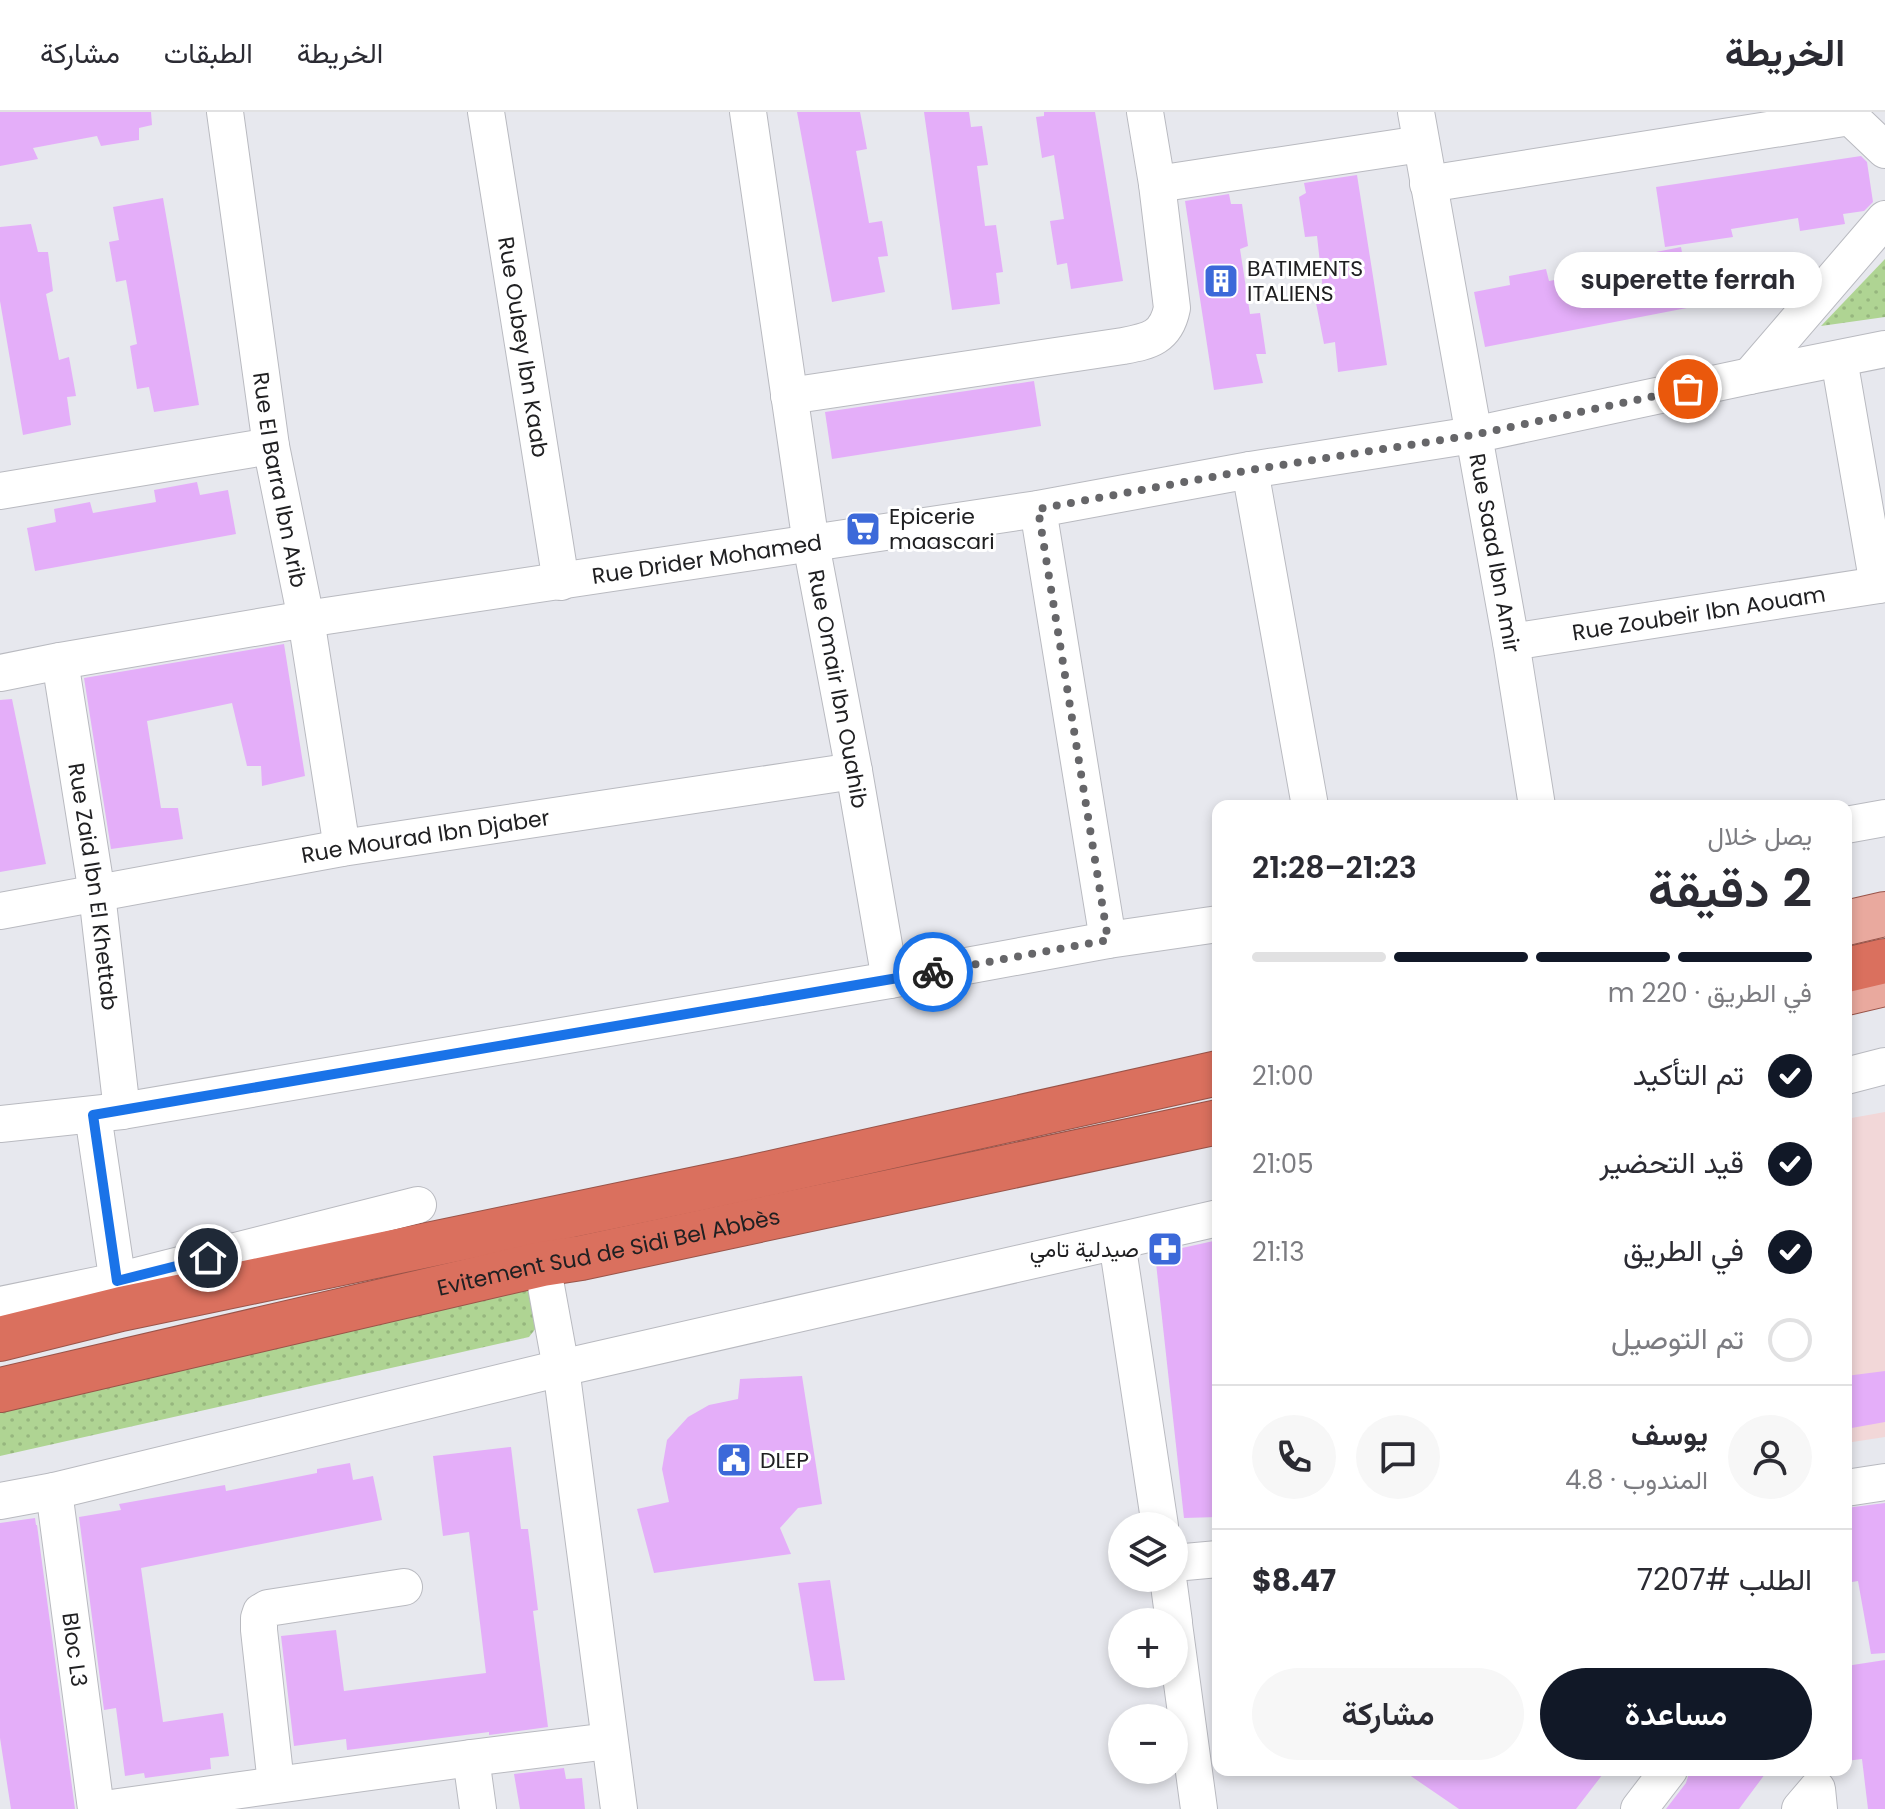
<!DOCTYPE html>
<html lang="ar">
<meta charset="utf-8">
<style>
:root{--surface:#fff;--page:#f7f7f7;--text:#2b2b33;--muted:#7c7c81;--line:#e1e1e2;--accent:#111827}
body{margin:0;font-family:Poppins,Vazirmatn,sans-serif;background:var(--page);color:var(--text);direction:rtl;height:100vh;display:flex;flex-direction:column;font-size:30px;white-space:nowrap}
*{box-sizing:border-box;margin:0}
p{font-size:26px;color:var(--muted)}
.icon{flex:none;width:44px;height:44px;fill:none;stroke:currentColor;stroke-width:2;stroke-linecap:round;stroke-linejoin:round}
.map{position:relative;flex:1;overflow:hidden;direction:ltr}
.sheet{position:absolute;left:1212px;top:688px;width:640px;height:976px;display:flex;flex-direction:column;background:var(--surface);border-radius:16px;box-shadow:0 4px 12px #0003;direction:rtl}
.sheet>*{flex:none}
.controls{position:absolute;left:1108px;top:1400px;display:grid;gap:16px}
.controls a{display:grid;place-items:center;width:80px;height:80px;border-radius:50%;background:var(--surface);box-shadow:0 4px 12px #0003;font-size:40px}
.pin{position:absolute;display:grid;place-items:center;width:68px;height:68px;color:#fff;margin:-34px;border:4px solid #fff;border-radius:50%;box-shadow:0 2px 8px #0007}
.courier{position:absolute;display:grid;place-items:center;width:80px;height:80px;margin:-40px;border:6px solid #1a73e8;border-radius:50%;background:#fff;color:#222;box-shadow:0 2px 10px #0007}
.bubble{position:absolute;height:56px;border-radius:28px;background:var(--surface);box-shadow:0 4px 12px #0003;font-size:26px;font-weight:600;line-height:56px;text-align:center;direction:rtl}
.headline em{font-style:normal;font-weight:600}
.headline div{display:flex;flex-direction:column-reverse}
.headline{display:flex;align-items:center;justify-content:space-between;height:136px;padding:0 40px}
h1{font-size:52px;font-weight:600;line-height:60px}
.bar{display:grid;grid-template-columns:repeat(4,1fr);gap:12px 8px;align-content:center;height:96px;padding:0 40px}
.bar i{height:10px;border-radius:6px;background:var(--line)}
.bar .selected{background:var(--accent)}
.bar p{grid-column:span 4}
.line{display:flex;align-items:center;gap:20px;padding:0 40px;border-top:2px solid var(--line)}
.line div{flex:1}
.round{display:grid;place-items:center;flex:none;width:84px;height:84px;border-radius:42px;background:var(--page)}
ol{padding:0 40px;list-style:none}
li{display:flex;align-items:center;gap:24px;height:88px}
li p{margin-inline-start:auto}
li .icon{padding:8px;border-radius:50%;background:var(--accent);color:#fff;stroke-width:4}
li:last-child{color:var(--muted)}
li i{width:44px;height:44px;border:4px solid var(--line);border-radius:50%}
.cta{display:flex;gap:16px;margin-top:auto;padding:16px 40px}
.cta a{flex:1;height:92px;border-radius:48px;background:var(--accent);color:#fff;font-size:32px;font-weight:600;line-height:92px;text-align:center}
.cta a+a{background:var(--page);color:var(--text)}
header{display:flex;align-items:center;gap:48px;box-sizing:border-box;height:112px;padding:0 40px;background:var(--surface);border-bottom:2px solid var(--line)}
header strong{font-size:38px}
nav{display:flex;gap:44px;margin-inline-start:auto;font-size:28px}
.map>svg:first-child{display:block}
.education{fill:#f2d7d8}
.park{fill:url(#park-dots)}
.building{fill:#e4aef9}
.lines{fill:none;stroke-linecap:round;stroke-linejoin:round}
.minor-casing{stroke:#b9bac0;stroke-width:38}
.major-casing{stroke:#995449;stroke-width:46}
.highway-casing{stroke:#995449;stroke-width:46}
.minor{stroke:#fff;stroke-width:36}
.major{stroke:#e9a99e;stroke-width:44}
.highway{stroke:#da705e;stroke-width:44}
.done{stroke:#666669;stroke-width:8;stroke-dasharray:0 14.4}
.route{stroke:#1a73e8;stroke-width:10}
.labels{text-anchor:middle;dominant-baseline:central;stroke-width:6;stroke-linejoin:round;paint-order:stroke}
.poi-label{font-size:22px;fill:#202022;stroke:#fff;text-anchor:start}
.street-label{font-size:22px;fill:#202022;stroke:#fff}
</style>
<header>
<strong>الخريطة</strong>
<nav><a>الخريطة</a><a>الطبقات</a><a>مشاركة</a></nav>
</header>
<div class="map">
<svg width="1885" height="1697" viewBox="0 0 1885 1697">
<defs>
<pattern id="park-dots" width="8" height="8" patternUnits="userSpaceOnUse" patternTransform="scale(2)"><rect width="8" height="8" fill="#afd493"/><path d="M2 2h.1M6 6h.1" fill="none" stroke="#96b67e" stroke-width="1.8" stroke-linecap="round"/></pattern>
</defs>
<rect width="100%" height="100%" fill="#e7e8ee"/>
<polygon class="education" points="1885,1000 1885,1325 1846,1331 1846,1007"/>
<g class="park">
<polygon points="1885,147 1885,205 1821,214"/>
<polygon points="524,1174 536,1187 543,1207 529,1225 0,1344 0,1287"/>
</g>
<g class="building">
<polygon points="0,0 151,0 152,13 139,16 139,28 101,34 97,24 33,36 38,47 0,54"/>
<polygon points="797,0 860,0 867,37 856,39 869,111 882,109 888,144 878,145 885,180 832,190"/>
<polygon points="924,0 969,0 971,15 982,14 988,53 977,54 985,114 996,113 1003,160 996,161 1000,192 952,198"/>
<polygon points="1044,0 1095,0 1123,169 1071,177 1067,151 1057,153 1050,109 1064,107 1054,43 1042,46 1036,5 1044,4"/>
<polygon points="1861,44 1867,50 1873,90 1864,99 1843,102 1845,112 1800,119 1798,106 1731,117 1733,125 1665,135 1656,75"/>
<polygon points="1357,63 1387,253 1338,260 1335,230 1324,232 1316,191 1324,187 1317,124 1305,125 1299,85 1306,81 1304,71"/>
<polygon points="1229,82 1231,92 1242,92 1248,134 1240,137 1250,202 1260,201 1266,242 1256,242 1263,271 1214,278 1185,89"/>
<polygon points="163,86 199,293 154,300 149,275 137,277 130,234 137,232 126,168 116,170 109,130 119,128 113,95"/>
<polygon points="31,112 38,140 48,140 53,179 46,182 59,248 69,245 76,284 67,285 71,313 23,323 0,189 0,115"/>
<polygon points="1681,135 1692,195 1485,235 1474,180 1510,173 1509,164 1546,157 1549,169 1612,157 1611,149"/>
<polygon points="1034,269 1041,314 832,347 825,300"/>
<polygon points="197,370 200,383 228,378 236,422 35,459 27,416 56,410 54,397 90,390 93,401 156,390 154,378"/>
<polygon points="284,532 305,664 262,674 261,654 247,654 232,591 147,609 161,696 178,696 183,727 111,737 84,566"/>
<polygon points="12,587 46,752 0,760 0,588"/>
<polygon points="1218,1128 1218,1405 1184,1406 1155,1142"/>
<polygon points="1885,1259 1885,1310 1846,1317 1846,1264"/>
<polygon points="802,1264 822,1392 798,1396 780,1416 791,1442 654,1461 637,1397 669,1390 662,1357 667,1328 688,1305 709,1293 738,1287 740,1267"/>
<polygon points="511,1335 521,1417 528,1417 538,1498 533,1499 548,1615 489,1623 489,1620 347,1638 346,1627 294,1634 281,1524 336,1518 344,1579 486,1561 469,1420 443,1424 433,1344"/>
<polygon points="350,1351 353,1368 373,1364 382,1408 141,1456 163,1610 223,1601 229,1644 210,1646 211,1657 145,1666 144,1661 125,1664 116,1596 104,1598 79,1405 121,1398 119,1392 225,1373 226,1379 317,1361 317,1357"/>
<polygon points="1885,1391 1885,1541 1871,1542 1858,1469 1846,1471 1846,1396"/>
<polygon points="35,1406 36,1413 37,1413 75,1697 11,1697 0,1626 0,1411"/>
<polygon points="830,1468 845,1568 814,1569 798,1471"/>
<polygon points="1885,1548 1885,1697 1868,1697 1862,1647 1846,1649 1846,1554"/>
<polygon points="564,1656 566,1667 582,1666 585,1697 520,1697 514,1662"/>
<polygon points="1402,1658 1606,1658 1576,1697 1459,1697"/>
<polygon points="1690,1658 1768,1658 1739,1697 1666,1697 1686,1671"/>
</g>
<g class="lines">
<defs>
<g id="minor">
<path id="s1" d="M225,0L271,334L306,507L342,736"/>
<path id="s2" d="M486,0L561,470"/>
<path id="s3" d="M748,0L811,432L854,659L890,868"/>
<path id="s4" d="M1416,0L1511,530L1537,694"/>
<polyline points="1845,0 1885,38"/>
<polyline points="1157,72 1421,32"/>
<polyline points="1428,72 1850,5"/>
<polyline points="1839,247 1878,473"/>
<polyline points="1750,264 1885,107"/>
<path d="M789,284L1123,234C1149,229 1166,226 1172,196L1157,72L1145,0"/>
<polyline points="1250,358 1310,694"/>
<polyline points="0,379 271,334"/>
<polyline points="1038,397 1108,828"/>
<path id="s5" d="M1511,530L1885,472"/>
<path id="s6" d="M60,549L97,782L122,999"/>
<path id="s7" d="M0,561L60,549L306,507L1038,397L1250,358L1473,323L1750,264L1885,237"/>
<polyline points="1846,713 1885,706"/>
<path id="s8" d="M0,799L342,736L854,659"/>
<polyline points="1846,964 1885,954"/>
<polyline points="93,1003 121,1192"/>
<polyline points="0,1012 122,999 890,868 1108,828 1218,812"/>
<polyline points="1117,1130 1160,1414"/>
<polyline points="542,1152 561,1256 619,1697"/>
<polyline points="0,1193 117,1169 418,1093"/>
<polyline points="1846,1376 1885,1370"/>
<path id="s9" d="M54,1379L96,1697"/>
<polyline points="0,1389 54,1379 561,1256 1218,1106"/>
<polyline points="1174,1451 1218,1447"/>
<polyline points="1168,1466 1174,1510"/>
<polyline points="1174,1512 1199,1697"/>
<polyline points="471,1646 478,1697"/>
<polyline points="276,1672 259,1518 259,1506 261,1500 268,1496 404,1475"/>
<polyline points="104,1697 471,1646 609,1629"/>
<polyline points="1639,1697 1669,1658"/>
<polyline points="1800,1697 1817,1677 1819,1697"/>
</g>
<g id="major">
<polyline points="1846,811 1885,802"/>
<polyline points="1846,881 1885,872"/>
</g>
<g id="highway">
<polyline points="1846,858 1885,849"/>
<polyline points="0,1227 121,1197 744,1067 1218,961"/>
<path id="s10" d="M0,1278L542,1152L581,1146L1218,1010"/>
</g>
</defs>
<use href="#minor" class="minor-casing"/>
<use href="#major" class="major-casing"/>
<use href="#highway" class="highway-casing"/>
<use href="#minor" class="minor"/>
<use href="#major" class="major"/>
<use href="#highway" class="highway"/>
</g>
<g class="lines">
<polyline class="done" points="933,860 1108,828 1038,397 1250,358 1473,323 1688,277"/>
<polyline class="route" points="208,1146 117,1169 93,1003 933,860"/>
</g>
<defs>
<symbol id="building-square" viewBox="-11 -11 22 22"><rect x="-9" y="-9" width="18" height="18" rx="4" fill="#3c69d9" stroke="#fff"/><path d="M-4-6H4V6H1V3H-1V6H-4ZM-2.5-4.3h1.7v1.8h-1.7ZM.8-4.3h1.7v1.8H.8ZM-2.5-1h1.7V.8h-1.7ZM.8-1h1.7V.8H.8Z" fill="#fff"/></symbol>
<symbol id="supermarket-square" viewBox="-11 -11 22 22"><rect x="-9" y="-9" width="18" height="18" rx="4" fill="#3c69d9" stroke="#fff"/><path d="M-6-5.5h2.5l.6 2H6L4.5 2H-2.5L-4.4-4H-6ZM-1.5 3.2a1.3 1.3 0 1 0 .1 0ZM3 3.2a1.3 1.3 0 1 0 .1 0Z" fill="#fff"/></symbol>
<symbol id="pharmacy-square" viewBox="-11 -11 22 22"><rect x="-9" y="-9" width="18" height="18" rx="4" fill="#3c69d9" stroke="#fff"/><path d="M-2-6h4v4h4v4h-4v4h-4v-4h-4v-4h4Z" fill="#fff"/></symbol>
<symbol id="civic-square" viewBox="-11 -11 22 22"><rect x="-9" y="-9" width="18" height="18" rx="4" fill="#3c69d9" stroke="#fff"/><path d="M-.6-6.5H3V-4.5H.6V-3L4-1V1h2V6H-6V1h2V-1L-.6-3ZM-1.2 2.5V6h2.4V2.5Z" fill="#fff"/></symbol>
</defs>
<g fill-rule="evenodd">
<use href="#building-square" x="1201" y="149" width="40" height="40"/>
<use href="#supermarket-square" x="843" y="397" width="40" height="40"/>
<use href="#pharmacy-square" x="1145" y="1117" width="40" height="40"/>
<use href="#civic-square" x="714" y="1328" width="40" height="40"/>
</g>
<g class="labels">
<g class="poi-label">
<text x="1247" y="156">BATIMENTS<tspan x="1247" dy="25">ITALIENS</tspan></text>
<text x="889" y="404">Epicerie<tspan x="889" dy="25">maascari</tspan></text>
<text x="1139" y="1137" text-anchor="end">صيدلية تامي</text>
<text x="760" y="1348">DLEP</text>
</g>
<g class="street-label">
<text stroke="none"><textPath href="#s2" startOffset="238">Rue Oubey Ibn Kaab</textPath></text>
<text stroke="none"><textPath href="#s1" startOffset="372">Rue El Barra Ibn Arib</textPath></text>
<text stroke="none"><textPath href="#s4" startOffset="448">Rue Saad Ibn Amir</textPath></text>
<text stroke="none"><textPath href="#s7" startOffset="716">Rue Drider Mohamed</textPath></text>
<text stroke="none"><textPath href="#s5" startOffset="190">Rue Zoubeir Ibn Aouam</textPath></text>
<text stroke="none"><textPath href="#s3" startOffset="584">Rue Omair Ibn Ouahib</textPath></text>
<text stroke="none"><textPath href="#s8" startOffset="432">Rue Mourad Ibn Djaber</textPath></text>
<text stroke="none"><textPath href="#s6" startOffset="228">Rue Zaid Ibn El Khettab</textPath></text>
<text stroke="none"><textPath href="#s10" startOffset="624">Evitement Sud de Sidi Bel Abbès</textPath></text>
<text stroke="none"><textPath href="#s9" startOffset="160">Bloc L3</textPath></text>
</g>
</g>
</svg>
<div class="controls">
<a><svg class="icon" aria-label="layers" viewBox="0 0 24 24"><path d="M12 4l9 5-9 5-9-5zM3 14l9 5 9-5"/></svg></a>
<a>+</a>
<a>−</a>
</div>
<div class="pin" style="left:1688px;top:277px;background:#ea580c"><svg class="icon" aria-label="bag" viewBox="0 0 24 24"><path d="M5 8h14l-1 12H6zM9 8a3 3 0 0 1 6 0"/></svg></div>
<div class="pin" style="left:208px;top:1146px;background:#1f2937"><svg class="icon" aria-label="home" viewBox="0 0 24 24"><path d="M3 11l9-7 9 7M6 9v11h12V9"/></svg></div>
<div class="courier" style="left:933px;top:860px"><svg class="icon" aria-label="bike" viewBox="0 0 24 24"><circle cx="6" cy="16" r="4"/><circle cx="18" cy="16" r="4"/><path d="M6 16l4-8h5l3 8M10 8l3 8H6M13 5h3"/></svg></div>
<div class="bubble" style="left:1554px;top:140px;width:268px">superette ferrah</div>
<section class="sheet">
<div class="headline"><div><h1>2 دقيقة</h1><p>يصل خلال</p></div><em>21:23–21:28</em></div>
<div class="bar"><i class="selected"></i><i class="selected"></i><i class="selected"></i><i></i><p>في الطريق · 220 m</p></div>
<ol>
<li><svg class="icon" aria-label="check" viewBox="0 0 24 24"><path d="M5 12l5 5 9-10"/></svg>تم التأكيد<p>21:00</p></li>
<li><svg class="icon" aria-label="check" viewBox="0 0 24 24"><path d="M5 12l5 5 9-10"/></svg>قيد التحضير<p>21:05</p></li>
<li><svg class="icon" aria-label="check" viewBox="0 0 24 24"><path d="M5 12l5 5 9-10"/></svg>في الطريق<p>21:13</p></li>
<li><i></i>تم التوصيل</li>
</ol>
<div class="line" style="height:144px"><a class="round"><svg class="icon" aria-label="person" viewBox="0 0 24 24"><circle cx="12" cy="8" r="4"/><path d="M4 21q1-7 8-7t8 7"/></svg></a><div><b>يوسف</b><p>المندوب · 4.8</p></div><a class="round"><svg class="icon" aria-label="chat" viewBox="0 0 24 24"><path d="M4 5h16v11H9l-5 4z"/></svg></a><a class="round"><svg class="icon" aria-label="phone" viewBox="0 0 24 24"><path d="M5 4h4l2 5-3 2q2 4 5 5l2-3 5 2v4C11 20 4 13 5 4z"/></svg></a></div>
<div class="line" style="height:104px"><div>الطلب #7207</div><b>$8.47</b></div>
<div class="cta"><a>مساعدة</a><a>مشاركة</a></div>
</section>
</div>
